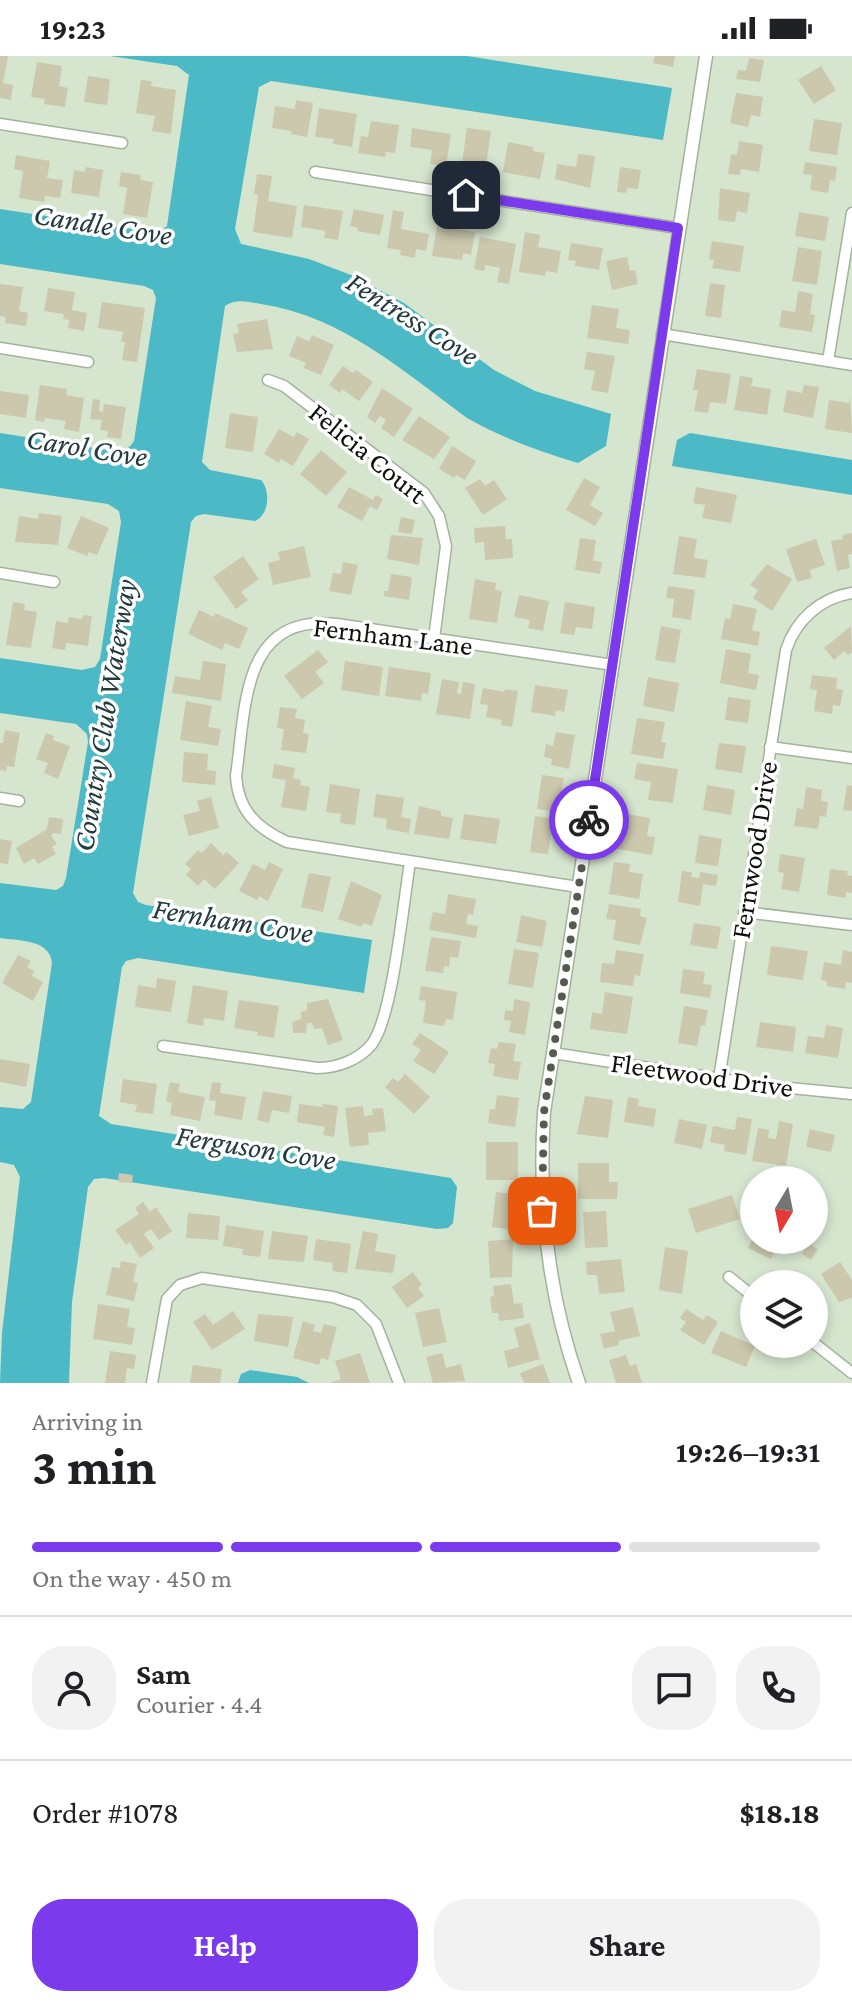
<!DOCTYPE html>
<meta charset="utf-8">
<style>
:root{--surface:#fff;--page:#f2f2f2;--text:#202124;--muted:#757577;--line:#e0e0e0;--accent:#7c3aed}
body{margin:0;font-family:"Crimson Pro",serif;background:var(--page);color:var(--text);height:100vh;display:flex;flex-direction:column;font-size:30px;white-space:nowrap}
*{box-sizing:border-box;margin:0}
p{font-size:26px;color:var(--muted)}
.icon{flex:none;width:44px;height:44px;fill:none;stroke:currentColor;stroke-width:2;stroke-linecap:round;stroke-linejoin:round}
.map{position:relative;height:1327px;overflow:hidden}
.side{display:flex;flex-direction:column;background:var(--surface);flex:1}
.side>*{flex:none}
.needle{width:52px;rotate:190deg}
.tools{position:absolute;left:740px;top:1110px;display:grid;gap:16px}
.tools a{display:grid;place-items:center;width:88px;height:88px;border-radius:50%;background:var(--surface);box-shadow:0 4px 12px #0003;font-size:40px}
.pin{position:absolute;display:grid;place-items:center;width:68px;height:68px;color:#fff;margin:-34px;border-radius:16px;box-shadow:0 4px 12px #0006}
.courier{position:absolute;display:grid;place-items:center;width:80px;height:80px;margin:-40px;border:6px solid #7c3aed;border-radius:50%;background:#fff;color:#222;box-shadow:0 2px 10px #0007}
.overview em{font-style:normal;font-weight:700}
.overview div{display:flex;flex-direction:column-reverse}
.overview{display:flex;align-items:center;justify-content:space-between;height:136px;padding:0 32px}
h1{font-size:52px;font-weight:700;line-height:60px}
.bar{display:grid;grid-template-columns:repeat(4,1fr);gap:12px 8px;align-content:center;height:96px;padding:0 32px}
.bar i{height:10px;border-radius:6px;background:var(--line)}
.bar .on{background:var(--accent)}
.bar p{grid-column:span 4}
.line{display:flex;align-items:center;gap:20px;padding:0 32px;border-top:2px solid var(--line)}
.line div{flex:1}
.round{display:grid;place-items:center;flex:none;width:84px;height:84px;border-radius:32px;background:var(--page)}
.primary-button{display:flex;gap:16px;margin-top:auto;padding:16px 32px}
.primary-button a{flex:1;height:92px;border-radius:32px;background:var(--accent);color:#fff;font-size:32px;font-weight:700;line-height:92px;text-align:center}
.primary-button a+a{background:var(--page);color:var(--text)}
.status{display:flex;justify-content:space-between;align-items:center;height:56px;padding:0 40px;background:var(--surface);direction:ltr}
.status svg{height:22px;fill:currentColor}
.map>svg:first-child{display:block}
.water{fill:#4bb9c6}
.building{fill:#ccc8ae}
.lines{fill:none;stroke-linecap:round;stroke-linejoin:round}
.minor-casing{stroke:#a2b29c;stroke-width:13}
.tertiary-casing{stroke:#a2b29c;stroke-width:15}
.minor{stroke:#fff;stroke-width:10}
.tertiary{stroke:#fff;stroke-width:12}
.done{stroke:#535c4f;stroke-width:8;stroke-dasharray:0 14.4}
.route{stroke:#7c3aed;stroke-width:10}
.labels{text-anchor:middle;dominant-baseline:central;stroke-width:7;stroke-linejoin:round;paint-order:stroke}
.street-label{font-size:28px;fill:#0d120a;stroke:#fff}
.water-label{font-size:30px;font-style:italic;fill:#223b3e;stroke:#fff}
</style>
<div class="status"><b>19:23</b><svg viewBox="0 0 49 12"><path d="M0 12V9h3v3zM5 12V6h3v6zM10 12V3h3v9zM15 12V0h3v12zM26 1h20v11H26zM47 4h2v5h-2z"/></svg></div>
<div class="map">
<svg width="852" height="1327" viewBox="0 0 852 1327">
<rect width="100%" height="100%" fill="#d5e5ce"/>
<g class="water">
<path d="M110,0H467L672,32L663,84L271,25L259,31L235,173L241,188L309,203L351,219L404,247L494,314L535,335L611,358L606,390L578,407C539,395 502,382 467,362C403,315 342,260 261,248C248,246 236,242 225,250L202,406L210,414L261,424C271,435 269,459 255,465L204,458L196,460L191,466L133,837L138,846L146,849L372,884L364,937L138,902L126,905L122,911L99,1060L111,1068L451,1122L457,1131L453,1167L448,1172L437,1173L104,1122L94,1123L88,1131L72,1246L69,1327H0L2,1277L20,1121L14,1109L0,1106V1051L23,1053L31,1046L52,907C50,883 19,885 0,882V827L56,834L63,830L66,822L88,686L87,678L76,668L0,657V602L82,614L95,611L100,603L121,466L119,455L108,448L0,432V377L114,395C124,396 129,393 134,385L156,242L153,234L144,230L0,208V153L152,176L161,175L167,170L189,19L177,10Z"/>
<polygon points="690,377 852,404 852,439 672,410 677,384"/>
<polygon points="250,1314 297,1321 309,1327 238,1327 241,1318"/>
</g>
<g class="building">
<polygon points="0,0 8,0 3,27 13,29 11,44 0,42"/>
<polygon points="655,0 675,0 673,11 653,7"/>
<polygon points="749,2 764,4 760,26 736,23 738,14 746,15"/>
<polygon points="37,6 62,10 59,30 68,32 65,51 44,48 45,43 31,41"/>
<polygon points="821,10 836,34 814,48 798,24"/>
<polygon points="88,20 110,23 107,49 84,46"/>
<polygon points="141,24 152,25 151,30 176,34 171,78 152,75 155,60 136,57"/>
<polygon points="736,37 763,41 760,61 751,59 748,71 730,67"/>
<polygon points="296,44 313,47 307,81 291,78 292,75 272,72 275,50 295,53"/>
<polygon points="319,52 357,58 352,91 333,88 334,83 315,81"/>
<polygon points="814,63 842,67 837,99 809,95"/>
<polygon points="371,65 399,69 395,97 386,96 385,101 358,97 361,80 368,81"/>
<polygon points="412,72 451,78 446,110 430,108 432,94 410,91"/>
<polygon points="467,72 491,75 485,116 473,114 474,109 462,107"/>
<polygon points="739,85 763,89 759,116 741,113 740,119 728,118 731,98 737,99"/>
<polygon points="508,86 533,91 533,95 545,97 540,123 503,116"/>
<polygon points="578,98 595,100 590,132 555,123 557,108 576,111"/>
<polygon points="16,99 50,105 47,122 63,124 60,142 45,140 44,146 19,142 23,115 14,113"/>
<polygon points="805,106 837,111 835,125 830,124 828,137 810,134 812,119 803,118"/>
<polygon points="86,111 103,114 99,141 71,137 74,114 85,116"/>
<polygon points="620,111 641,114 638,133 627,132 626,137 617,136"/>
<polygon points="121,116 141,119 140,124 153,126 147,162 123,158 127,132 119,130"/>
<polygon points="257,118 272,120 268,145 297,150 292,182 253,176 258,139 254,138"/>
<polygon points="720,132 750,137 747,157 737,155 735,166 718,164"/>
<polygon points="304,149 343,155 338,184 324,182 326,175 301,171"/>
<polygon points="354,153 384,159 380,179 357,175 358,172 350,170"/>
<polygon points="393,154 404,156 401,173 429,178 426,195 416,193 415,202 400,199 401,194 387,192"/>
<polygon points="799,156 829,161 825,185 795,180"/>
<polygon points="437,170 475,176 471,199 463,197 462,204 432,200"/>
<polygon points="525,176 540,179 538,191 561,195 557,217 546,215 545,220 519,216"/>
<polygon points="480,181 516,188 509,228 497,226 500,212 486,209 484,215 474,213"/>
<polygon points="712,185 744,190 740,216 712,212 714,204 709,203"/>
<polygon points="571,187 603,192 599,214 575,210 576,205 568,204"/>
<polygon points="798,191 822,195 817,229 792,225"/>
<polygon points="627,201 630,215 635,214 638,228 612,234 606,205"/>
<polygon points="710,227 725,229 721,262 705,260"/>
<polygon points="0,228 23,231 19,255 28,257 26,270 5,267 6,261 0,260"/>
<polygon points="48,232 75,236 72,254 87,257 84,275 68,272 69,264 63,263 64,258 44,255"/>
<polygon points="798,235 813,238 810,258 815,259 812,276 779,271 782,254 795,256"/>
<polygon points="102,246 145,252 137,306 122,304 125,286 121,286 123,276 98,272"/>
<polygon points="592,249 619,253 616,272 630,274 628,288 587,282"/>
<polygon points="267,263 273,293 237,296 233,278 239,277 237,268"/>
<polygon points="312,279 334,289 321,319 304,312 306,307 289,300 297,280 309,285"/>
<polygon points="587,296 615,300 608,337 591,334 595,315 584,313"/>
<polygon points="343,310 353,317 356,314 373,326 359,345 342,333 340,337 329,329"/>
<polygon points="697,313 731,318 726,348 710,346 708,357 694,355 698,334 693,334"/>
<polygon points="740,320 753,322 751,330 771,333 767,359 734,354"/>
<polygon points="40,329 67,333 66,339 84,342 79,376 64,373 66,365 45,362 44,366 35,364"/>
<polygon points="804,329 819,331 813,362 783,356 787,334 802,337"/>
<polygon points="382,332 413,353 394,381 381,372 386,364 380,360 375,367 367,361"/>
<polygon points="0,335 29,339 26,362 0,358"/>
<polygon points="850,340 852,377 825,373 829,344 849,347"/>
<polygon points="93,343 100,344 99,355 103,356 104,348 126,351 121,383 107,381 108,375 100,374 102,364 90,363"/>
<polygon points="230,357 258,361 253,396 225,392"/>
<polygon points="419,360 450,381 434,403 402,384"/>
<polygon points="279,373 294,381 297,376 309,383 293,410 281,403 279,407 264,398"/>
<polygon points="452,390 476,405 465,424 456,419 454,422 439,413"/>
<polygon points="321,394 347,416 326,440 300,418"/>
<polygon points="584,422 600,431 590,449 603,457 595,470 566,454"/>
<polygon points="480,423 485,430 494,424 507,443 483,459 465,432"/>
<polygon points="349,431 373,444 376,439 383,443 377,454 370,450 362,465 337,451"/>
<polygon points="696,431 737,439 731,467 702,462 705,449 693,447"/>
<polygon points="39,457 62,460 58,489 15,486 19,460 38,463"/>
<polygon points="81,460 109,472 97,499 89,496 87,500 67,492"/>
<polygon points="401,461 415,464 412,478 398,476"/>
<polygon points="505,470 506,483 512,483 513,502 485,504 484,486 475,487 474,472"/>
<polygon points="852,477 852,498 848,499 850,512 837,515 831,485 843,483 842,479"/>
<polygon points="391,479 423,482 419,509 387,503"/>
<polygon points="679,480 697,483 694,502 708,504 705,522 673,518"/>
<polygon points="580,482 596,484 593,505 602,506 600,518 575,514"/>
<polygon points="816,483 825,509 810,514 812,522 797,526 786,493"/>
<polygon points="304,490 311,521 273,529 268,507 280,504 278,496"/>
<polygon points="243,500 259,523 241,536 248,544 236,553 213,521"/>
<polygon points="343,506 358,509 351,539 329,535 333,517 341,518"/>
<polygon points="767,508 792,523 772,555 753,542 758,534 750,529"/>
<polygon points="391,518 412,521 409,544 384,540 384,535 388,535"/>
<polygon points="475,523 496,527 495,534 502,535 497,567 469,563"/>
<polygon points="668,530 695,534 691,564 672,561 674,543 666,542"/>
<polygon points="519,539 549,545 543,575 528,572 530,564 514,561"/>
<polygon points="13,546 25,548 24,554 37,556 31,592 6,589"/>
<polygon points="565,546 595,551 592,573 576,571 574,579 560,577"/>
<polygon points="733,548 757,553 752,574 760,576 758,590 721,583 725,562 730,563"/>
<polygon points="199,554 214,561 215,557 248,572 239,593 225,587 222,594 188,578"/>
<polygon points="83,559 92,560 88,590 66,587 65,594 52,592 56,565 68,567 69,561 82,563"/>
<polygon points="661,570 681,574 675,607 655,604"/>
<polygon points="851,570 852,596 848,599 844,595 834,604 824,592"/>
<polygon points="726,593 751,598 748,617 759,619 756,634 720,627"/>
<polygon points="318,594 328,606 315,616 324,627 302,643 284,620"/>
<polygon points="203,605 226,608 221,645 172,637 175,620 200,624"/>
<polygon points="345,605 383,611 379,640 341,634"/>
<polygon points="389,611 431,617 428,638 422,637 421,645 385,640"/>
<polygon points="812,619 837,622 836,633 843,634 840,650 833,649 832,658 814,655 817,634 810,633"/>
<polygon points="648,621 679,627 674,656 643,650"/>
<polygon points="442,623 459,626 457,637 461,638 463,626 475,628 470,663 436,658"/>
<polygon points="535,629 568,634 564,656 556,654 555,660 531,656"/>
<polygon points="483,632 504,636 505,633 518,635 512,671 501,669 502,664 486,661 488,649 480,648"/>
<polygon points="728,641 751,644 748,667 725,664"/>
<polygon points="186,645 212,650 208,671 221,673 218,690 180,684"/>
<polygon points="280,651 297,653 295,662 305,664 303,677 309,678 306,697 281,694 284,673 277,672"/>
<polygon points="637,662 665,666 661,686 666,687 663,703 631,698"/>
<polygon points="5,674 20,677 14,711 7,710 6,715 0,714 0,687 3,687"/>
<polygon points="556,676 575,679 569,713 551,709 552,703 544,701 546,688 553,690"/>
<polygon points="46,677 54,680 53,684 70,690 58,723 44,717 48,707 36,703"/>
<polygon points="719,687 746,690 742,717 715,713"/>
<polygon points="184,696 208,698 207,714 216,715 215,729 182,726"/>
<polygon points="637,707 678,713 673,747 648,744 651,726 634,723"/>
<polygon points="274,708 295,712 293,722 301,724 300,729 310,731 306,755 281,751 286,724 272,722"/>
<polygon points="542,719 564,722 558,756 537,753"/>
<polygon points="330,728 360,733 355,769 340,767 341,758 326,756"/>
<polygon points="707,729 735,734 731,759 703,754"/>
<polygon points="847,729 852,730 852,755 843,754"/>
<polygon points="806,731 822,734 821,745 828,746 826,761 820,760 818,773 794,770 797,752 803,753"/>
<polygon points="376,738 404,742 401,761 411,763 409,777 386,773 387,763 373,761"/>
<polygon points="211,741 219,772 189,780 183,759 200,755 197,745"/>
<polygon points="419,750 441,755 441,760 453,762 449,783 414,778"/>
<polygon points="464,758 500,763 496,788 460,783"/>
<polygon points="627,758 650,762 647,780 655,781 652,799 617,793"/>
<polygon points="535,760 561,764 559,779 551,778 548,798 530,796"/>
<polygon points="49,761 63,763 61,778 53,777 51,780 57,788 52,791 56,798 38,808 34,802 24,808 16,792 47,773"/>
<polygon points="699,779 722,783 718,810 695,807"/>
<polygon points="0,783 12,785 8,808 0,807"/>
<polygon points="211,787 223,799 227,796 239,807 215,833 204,823 198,830 186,819 191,813 185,808 198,794 202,797"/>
<polygon points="780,798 805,802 799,836 781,833 784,817 778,816"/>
<polygon points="269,806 283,813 268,845 259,840 257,844 239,835 253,808 265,814"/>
<polygon points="614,806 630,808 629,816 643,818 639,843 609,838"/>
<polygon points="830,813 848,815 847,819 852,820 852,837 846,836 846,842 827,839"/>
<polygon points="682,815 692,816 691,821 699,822 700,816 718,819 716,830 703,828 700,850 678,846"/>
<polygon points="309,817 331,821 323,856 301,851"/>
<polygon points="351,825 382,839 372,870 363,867 362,871 338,863"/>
<polygon points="448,838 476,843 473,859 468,858 466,868 478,870 476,882 429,874 433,856 445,858"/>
<polygon points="609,848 641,853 640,860 647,862 640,889 613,884 616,864 606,863"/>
<polygon points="521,859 547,865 542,891 516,886"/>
<polygon points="694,867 721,871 717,893 690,889"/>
<polygon points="431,881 461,885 458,902 450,901 449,911 444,910 443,917 425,915"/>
<polygon points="771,890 808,895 803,924 767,919"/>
<polygon points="514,893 539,897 533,932 508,928"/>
<polygon points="616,894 644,898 640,920 635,919 633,930 600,926 602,907 614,908"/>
<polygon points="843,894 852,896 852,927 846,926 845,933 827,930 827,925 821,924 824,906 841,909"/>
<polygon points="18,899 31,905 27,911 34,915 32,920 43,926 33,945 2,927"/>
<polygon points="683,913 705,916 703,928 712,929 710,942 680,937"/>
<polygon points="157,922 176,925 171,956 135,951 138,929 156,932"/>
<polygon points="193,929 228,935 224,965 204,962 203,970 187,967"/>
<polygon points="421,930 457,936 453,964 446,963 444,970 423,967 426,945 419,944"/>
<polygon points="605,936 633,941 627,978 590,973 592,956 602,958"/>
<polygon points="328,943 343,984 328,989 322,972 314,973 312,967 307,967 306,977 293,977 292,966 301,963 301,956 307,954 307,947"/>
<polygon points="514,943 530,946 525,979 509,976 511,965 504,964 505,954 513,955"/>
<polygon points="239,944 279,950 274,982 257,979 258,976 234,972"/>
<polygon points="684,950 708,954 705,970 701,969 697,990 678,987"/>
<polygon points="760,966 796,971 793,996 756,991"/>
<polygon points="826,969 843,972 838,1002 805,997 808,980 824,982"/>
<polygon points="420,977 449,996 434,1018 413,1005 421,994 412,988"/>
<polygon points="499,986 516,988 513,1005 521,1006 518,1024 493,1020 495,1008 488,1007 491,992 497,993"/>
<polygon points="0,1003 30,1008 26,1031 0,1026"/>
<polygon points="405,1018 430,1041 414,1058 385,1031 393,1022 398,1026"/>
<polygon points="123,1023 157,1028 153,1058 135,1056 137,1049 120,1046"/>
<polygon points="170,1026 180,1028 178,1036 205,1041 200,1065 170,1059 172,1047 166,1045"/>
<polygon points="212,1026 221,1027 220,1037 246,1041 242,1064 214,1059 216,1045 209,1044"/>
<polygon points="263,1035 292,1040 289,1057 272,1054 269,1067 257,1064"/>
<polygon points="497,1039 519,1042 515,1071 488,1067 490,1053 495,1053"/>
<polygon points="585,1040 613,1044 608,1082 577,1078"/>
<polygon points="628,1041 639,1043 638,1050 656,1053 654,1071 624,1066"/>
<polygon points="299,1048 323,1051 323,1048 338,1050 334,1081 323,1079 325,1071 297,1066"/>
<polygon points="363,1050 364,1060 373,1059 372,1053 383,1052 386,1075 368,1077 369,1089 350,1091 345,1052"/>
<polygon points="737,1061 752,1063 746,1099 724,1095 725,1089 710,1086 713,1070 735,1074"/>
<polygon points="679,1063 707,1069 702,1093 674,1087"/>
<polygon points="779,1065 793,1068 786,1110 752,1105 758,1072 769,1074 768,1082 776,1083"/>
<polygon points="810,1073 835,1079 831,1096 806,1091"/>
<rect x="486" y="1086" width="32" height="38"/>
<polygon points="578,1107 609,1107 609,1126 618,1126 617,1143 578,1143"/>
<polygon points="119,1117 133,1119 132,1127 118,1126"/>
<polygon points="496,1136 520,1139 515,1174 492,1171"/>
<polygon points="732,1139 740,1163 696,1177 688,1153"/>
<polygon points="143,1146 150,1156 156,1151 172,1175 159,1184 151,1173 144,1178 154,1192 140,1202 130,1186 126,1189 115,1174 139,1158 135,1152"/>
<polygon points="606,1155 608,1191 585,1192 583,1156"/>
<polygon points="188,1157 220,1160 218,1184 186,1182"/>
<polygon points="226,1169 264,1175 260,1201 242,1199 243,1193 223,1190"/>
<polygon points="814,1171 821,1176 812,1190 818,1193 811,1204 802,1198 806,1192 793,1184 814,1184"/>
<polygon points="272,1175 308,1180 304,1206 268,1203"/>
<polygon points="363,1175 378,1178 375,1195 396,1199 393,1217 355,1213"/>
<polygon points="316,1183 351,1188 347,1217 332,1215 333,1207 313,1204"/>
<polygon points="513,1183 512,1221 490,1222 488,1185"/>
<polygon points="752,1184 772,1184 778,1189 771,1203 748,1192"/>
<polygon points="665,1191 688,1195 682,1238 659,1234"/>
<polygon points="621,1203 625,1236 599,1238 597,1219 587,1219 586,1206"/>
<polygon points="121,1205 137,1208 133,1226 138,1227 134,1245 106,1239 112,1211 120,1212"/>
<polygon points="840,1206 852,1224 852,1242 839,1246 821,1218"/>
<polygon points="413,1216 422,1229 418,1232 424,1240 407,1252 392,1231"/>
<polygon points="511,1228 514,1248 522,1247 524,1262 499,1265 498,1257 492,1257 490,1241 494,1240 493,1230"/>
<polygon points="98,1248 130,1253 127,1271 135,1272 132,1289 93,1283"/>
<polygon points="633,1251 640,1280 618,1285 619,1289 604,1293 600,1278 615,1275 610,1256"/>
<polygon points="439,1252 447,1286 423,1291 415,1257"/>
<polygon points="686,1253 703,1264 707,1259 718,1266 704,1289 680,1274 686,1266 680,1262"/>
<polygon points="233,1255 245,1273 212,1294 193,1266 205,1258 213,1269"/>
<polygon points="258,1258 293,1261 288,1291 254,1285"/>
<polygon points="303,1265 315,1269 313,1275 321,1277 324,1268 337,1271 328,1304 321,1302 319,1309 293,1302"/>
<polygon points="530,1267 540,1303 508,1312 504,1295 519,1291 514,1272"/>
<polygon points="721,1275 755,1290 746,1311 711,1297"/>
<polygon points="110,1295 136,1299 134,1313 127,1312 125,1327 105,1327"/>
<polygon points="360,1297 370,1327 330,1327 341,1323 335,1305"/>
<polygon points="442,1297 446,1312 461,1308 465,1325 433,1327 426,1301"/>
<polygon points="626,1299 630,1310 636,1308 642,1327 616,1327 609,1304"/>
<polygon points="543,1308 550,1327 524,1327 520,1317"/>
<polygon points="193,1309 222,1313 220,1327 190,1327"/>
</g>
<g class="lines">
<defs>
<g id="minor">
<polyline points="0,68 122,87"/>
<polyline points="315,116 678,172"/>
<polyline points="662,278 852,309"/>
<polyline points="0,292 88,306"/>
<polyline points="828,305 852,157"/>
<polyline points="268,324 284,330 424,437 439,460 446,490 434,583"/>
<polyline points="0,517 54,526"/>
<polyline points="770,691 852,702"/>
<polyline points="0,742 19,745"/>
<path d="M578,831L287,786C256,772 238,754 236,720C246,651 241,557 337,568L613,609"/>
<polyline points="744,856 852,869"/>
<path d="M163,990L317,1012C337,1012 359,1004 372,988C393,959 403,847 410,807"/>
<polyline points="553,997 759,1029 852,1038"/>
<path d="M719,1023L786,594C796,564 820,542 852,537"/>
<polyline points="729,1221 754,1241"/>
<polyline points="814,1287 852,1317"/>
<polyline points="152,1327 167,1243 180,1229 202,1222 333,1241 357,1249 376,1268 399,1327"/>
</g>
<path id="tertiary" d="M579,1327C548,1239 538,1149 544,1056L706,0"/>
</defs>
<use href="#minor" class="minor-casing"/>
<use href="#tertiary" class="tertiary-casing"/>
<use href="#minor" class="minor"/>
<use href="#tertiary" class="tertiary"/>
</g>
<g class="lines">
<polyline class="done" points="542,1155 544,1056 589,764"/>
<polyline class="route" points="466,139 678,172 589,764"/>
</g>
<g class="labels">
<g class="street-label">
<text transform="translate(368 397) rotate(39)">Felicia Court</text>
<text transform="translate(393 580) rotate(7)">Fernham Lane</text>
<text transform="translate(754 794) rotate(-81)">Fernwood Drive</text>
<text transform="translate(702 1019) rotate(8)">Fleetwood Drive</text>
</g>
<g class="water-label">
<text transform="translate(103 168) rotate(9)">Candle Cove</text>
<text transform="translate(413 262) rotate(32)">Fentress Cove</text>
<text transform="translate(87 391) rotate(9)">Carol Cove</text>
<text transform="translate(104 659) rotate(-81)">Country Club Waterway</text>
<text transform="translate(233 864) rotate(9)">Fernham Cove</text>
<text transform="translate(256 1091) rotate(9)">Ferguson Cove</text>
</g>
</g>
</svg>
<div class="tools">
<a><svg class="needle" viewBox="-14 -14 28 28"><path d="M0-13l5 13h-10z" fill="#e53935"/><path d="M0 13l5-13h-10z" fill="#757577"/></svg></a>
<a><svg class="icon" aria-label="layers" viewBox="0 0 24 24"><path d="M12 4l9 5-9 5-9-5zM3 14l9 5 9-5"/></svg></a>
</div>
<div class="pin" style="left:542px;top:1155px;background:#ea580c"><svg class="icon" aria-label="bag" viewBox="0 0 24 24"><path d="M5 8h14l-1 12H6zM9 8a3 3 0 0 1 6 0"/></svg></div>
<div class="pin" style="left:466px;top:139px;background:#1f2937"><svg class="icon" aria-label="home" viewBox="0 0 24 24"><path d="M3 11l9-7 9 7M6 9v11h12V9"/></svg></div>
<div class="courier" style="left:589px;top:764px"><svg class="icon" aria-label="bike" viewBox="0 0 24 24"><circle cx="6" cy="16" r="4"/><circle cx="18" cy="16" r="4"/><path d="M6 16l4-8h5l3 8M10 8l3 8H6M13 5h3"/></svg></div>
</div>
<section class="side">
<div class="overview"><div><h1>3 min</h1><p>Arriving in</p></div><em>19:26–19:31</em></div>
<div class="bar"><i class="on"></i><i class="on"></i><i class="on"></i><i></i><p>On the way · 450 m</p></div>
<div class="line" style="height:144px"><a class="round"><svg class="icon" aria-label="person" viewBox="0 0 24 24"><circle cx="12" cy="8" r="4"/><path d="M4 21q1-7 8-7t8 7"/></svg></a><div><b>Sam</b><p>Courier · 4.4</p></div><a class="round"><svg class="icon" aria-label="chat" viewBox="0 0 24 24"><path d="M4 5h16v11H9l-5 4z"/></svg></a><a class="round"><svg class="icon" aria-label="phone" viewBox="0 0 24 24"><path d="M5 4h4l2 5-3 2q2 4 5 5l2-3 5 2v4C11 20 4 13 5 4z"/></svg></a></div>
<div class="line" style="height:104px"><div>Order #1078</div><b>$18.18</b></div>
<div class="primary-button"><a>Help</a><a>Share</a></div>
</section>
